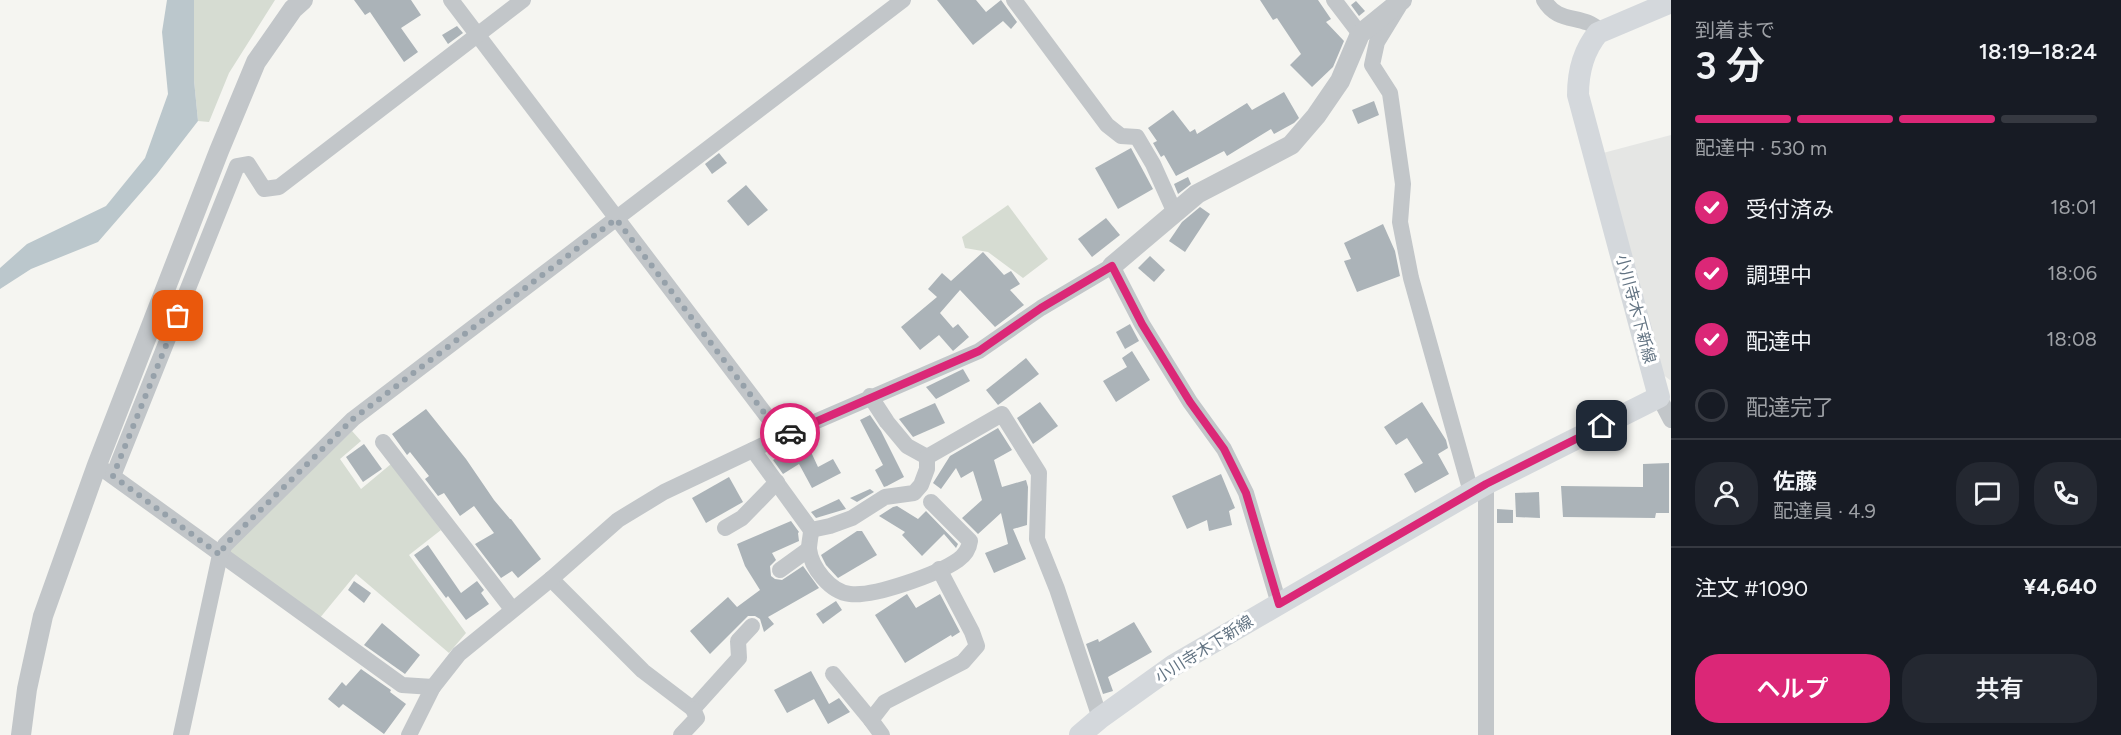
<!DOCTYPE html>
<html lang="ja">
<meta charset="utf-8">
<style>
:root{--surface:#171b24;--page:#242831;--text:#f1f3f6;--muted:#9ea1a6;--line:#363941;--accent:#db2777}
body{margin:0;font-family:Figtree,"Noto Sans JP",sans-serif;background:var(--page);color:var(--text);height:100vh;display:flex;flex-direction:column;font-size:22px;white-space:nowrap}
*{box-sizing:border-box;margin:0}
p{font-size:20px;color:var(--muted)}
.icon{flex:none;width:33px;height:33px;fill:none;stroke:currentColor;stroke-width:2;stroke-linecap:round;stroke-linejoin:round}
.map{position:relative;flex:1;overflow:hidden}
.drawer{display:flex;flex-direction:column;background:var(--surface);width:450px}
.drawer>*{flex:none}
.pin{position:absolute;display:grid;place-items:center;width:51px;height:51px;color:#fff;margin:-26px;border-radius:12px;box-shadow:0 3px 9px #0006}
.courier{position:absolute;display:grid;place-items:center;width:60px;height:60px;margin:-30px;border:4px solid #db2777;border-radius:50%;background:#fff;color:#222;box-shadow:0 2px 8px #0007}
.overview em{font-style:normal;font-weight:600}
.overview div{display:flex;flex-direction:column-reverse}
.overview{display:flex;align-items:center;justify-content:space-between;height:102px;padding:0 24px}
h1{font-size:39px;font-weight:600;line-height:45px}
.bar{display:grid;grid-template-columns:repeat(4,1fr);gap:9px 6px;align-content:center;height:72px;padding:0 24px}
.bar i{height:8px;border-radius:4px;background:var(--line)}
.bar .current{background:var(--accent)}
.bar p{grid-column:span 4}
.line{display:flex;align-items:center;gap:15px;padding:0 24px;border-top:2px solid var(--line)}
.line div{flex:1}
.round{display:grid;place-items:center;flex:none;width:63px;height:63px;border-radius:24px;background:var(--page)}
ol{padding:0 24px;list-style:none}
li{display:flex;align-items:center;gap:18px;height:66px}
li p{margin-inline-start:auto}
li .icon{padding:6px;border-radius:50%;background:var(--accent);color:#fff;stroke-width:4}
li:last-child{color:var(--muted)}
li i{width:33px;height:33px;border:3px solid var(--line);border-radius:50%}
.button{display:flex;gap:12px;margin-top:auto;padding:12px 24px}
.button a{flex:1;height:69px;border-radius:24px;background:var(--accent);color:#fff;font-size:24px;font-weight:600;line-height:69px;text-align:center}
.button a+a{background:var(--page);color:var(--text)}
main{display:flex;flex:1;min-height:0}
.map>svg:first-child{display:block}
.built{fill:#e5e6e4}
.green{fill:#d6dcd2}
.water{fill:#bbc7cc}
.building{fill:#abb3b8}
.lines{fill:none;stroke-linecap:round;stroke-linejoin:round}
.minor{stroke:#c2c6c9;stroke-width:16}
.tertiary{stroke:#c2c6c9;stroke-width:20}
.secondary{stroke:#d4d8dc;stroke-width:22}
.done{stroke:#96a1aa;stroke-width:6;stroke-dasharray:0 10.8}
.route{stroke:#db2777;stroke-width:8}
.labels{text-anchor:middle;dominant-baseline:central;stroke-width:6;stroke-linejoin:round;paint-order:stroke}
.street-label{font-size:16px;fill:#637483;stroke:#fff}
</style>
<main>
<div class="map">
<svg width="1671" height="735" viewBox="0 0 1671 735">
<rect width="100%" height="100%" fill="#f5f5f1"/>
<polygon class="built" points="1671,135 1671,380 1670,380 1662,374 1603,153"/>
<g class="green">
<polygon points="194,0 275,0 229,73 209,122 198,121 194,80"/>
<polygon points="1008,205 1048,259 1023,278 988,252 965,248 962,237"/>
<polygon points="352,431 361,441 340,459 361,489 391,464 441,530 409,555 466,633 449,653 356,574 319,619 229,555 230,550"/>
</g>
<polygon class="water" points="167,0 194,0 194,80 198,121 157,174 98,242 31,269 0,289 0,268 27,244 106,206 145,158 168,94 162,32"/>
<g class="building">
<polygon points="354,0 411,0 421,15 401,28 418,52 404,62 370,12 365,15"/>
<polygon points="937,0 976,0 986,12 1001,0 1017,22 1011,29 1003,21 973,45"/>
<polygon points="1260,0 1318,0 1331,19 1326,22 1344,41 1333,67 1312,87 1290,65 1301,54 1277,18 1273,20"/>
<polygon points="1356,1 1365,11 1359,16 1351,5"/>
<polygon points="457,26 463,33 448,44 442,35"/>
<polygon points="1284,92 1299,118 1294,123 1274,134 1271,129 1227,156 1224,151 1176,176 1164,155 1161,157 1153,143 1157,141 1148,128 1173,110 1190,132 1195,129 1197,134 1247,103 1252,110"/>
<polygon points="1374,101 1379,115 1358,124 1352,110"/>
<polygon points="1131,148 1153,189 1118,209 1095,168"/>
<polygon points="719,153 727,163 712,174 705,164"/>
<polygon points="1188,177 1191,184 1178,194 1174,184"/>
<polygon points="746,185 768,210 748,226 727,201"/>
<polygon points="1200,207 1210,214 1185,252 1169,241 1182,222"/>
<polygon points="1106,218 1120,235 1092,257 1078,239"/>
<polygon points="1383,224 1395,251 1400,276 1357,292 1344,261 1351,259 1344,243"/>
<polygon points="983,252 1004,275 1011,271 1020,284 1010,290 1024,305 995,327 960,290 940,313 953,328 958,324 969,337 953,351 939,335 920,350 901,327 937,297 928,289 942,273 951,281"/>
<polygon points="1150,256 1165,270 1154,282 1138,268"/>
<polygon points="1130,324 1139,341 1125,349 1116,332"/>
<polygon points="1132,351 1150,380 1116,402 1103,381 1127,367 1122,358"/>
<polygon points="1026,358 1039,374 998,405 986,390"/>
<polygon points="963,369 970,381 936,399 926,387"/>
<polygon points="1040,402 1058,426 1033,444 1017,418"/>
<polygon points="1422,402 1446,440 1448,448 1438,454 1449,474 1415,493 1404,474 1423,463 1407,438 1396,445 1384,427"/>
<polygon points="935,403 945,423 913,437 899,419"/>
<polygon points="426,409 466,459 494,500 510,519 511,519 541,559 518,578 512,571 501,578 475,544 494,533 474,506 460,516 444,493 438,496 425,479 429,476 410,452 407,455 392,434"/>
<polygon points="870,415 881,431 904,477 887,486 884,487 875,470 883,465 860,420"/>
<polygon points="998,428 1012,450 994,460 1002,487 1026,480 1028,487 1027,525 1013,529 1026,559 994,573 985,553 1008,544 1001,513 978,534 962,518 982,500 973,471 961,478 956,468 941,489 933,483 950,456"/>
<polygon points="805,439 818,467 833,459 841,473 812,488 799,464 783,474 773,460 790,449 788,447"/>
<polygon points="364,444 382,469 363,482 346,457"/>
<polygon points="1669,463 1669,513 1656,513 1655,518 1563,517 1561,486 1643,487 1643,464"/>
<polygon points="1221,474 1235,508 1229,511 1232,525 1209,531 1207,520 1187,529 1172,496"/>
<polygon points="729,477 743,502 706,523 692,498"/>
<polygon points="870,489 874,492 857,502 850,498"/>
<polygon points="1539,492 1540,518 1516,517 1515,493"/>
<polygon points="839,499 846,509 816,518 811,512"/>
<polygon points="897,506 918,519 926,511 958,544 956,548 944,534 922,556 902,535 905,532 879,516 893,507"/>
<polygon points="1497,509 1513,510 1513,523 1497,523"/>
<polygon points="791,521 799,532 798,533 799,541 772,553 776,560 770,566 771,576 775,579 782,580 803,566 819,588 768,617 774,624 764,632 760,619 755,616 748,616 710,654 690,631 728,597 737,607 760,590 745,566 737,544"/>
<polygon points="857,531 862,531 877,555 838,578 826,565 821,555"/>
<polygon points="428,545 461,593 477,581 484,590 481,593 489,604 466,620 448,596 446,598 414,555"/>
<polygon points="354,581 371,593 364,603 348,590"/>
<polygon points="907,594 916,608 940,594 960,632 952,637 951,635 905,663 875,615"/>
<polygon points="836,601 842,610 823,624 816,614"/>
<polygon points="1134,622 1152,652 1108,677 1113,691 1103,694 1086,644 1098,639 1099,642"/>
<polygon points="382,623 420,655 405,674 364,645"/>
<polygon points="361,669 391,690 390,692 406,704 384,734 343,704 339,708 328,699 342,682 346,686"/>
<polygon points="811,671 829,704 839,698 850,712 828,724 814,699 787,713 774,690"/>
</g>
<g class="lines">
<g class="minor">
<polyline points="451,0 782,436"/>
<polyline points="1014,0 1107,125 1121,136 1137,137 1153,164 1175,213"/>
<polyline points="1334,0 1360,34"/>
<path d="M1544,0C1559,26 1583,12 1601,32"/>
<polyline points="1399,6 1377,42 1372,65 1390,93 1403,184 1400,222 1411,278 1471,492"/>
<polyline points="870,396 887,422 907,446 927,457 1002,414 1039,473 1037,539 1057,589 1100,718"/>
<polyline points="1659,397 1671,420"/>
<polyline points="383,442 512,609"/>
<path d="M753,450L811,530C811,536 809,543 809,549C811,567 830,592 850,594C874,597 938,574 958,560C965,555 969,549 970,541L931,502"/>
<polyline points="104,470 402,685 433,687"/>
<polyline points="113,476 237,166 248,164 264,189 279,187 523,0"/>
<polyline points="1486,484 1486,735"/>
<polyline points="725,528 742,518 777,482"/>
<polyline points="811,530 830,526 852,518 885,497 914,493 921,485 927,469 927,457"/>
<polyline points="780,570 809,549"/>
<polyline points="551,579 643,671 693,709 739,658 738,641 752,626"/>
<polyline points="833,674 871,720"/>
<polyline points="181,735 220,555 225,545 353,419 903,0"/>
<polyline points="409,735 433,687 459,654 551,579 618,520 664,492 782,436 979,351 1041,308 1112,266 1142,324 1190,402 1224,449 1246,493 1279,604"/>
<polyline points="681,735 697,718 693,709"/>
<polyline points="882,735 871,720 885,702 963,662 977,646 972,632 939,569"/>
</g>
<g class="tertiary">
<polyline points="1112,266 1197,194 1291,145 1316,116 1340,81 1360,34 1402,0"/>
<polyline points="21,735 27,689 43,616 97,465 219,151 256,62 293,9 303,0"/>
</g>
<path class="secondary" d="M1080,735L1100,718L1174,665L1279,604L1486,484L1659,397L1578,95C1578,73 1583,51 1598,33L1671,2"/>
</g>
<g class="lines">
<polyline class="done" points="178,316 113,476 220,555 225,545 353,419 616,219 782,436 790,433"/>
<polyline class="route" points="790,433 979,351 1041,308 1112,266 1142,324 1190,402 1224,449 1246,493 1279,604 1486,484 1602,426"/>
</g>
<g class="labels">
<g class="street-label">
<text transform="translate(1636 309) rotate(75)">小川寺木下新線</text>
<text transform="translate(1204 649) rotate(-32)">小川寺木下新線</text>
</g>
</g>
</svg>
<div class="pin" style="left:178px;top:316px;background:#ea580c"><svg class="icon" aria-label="bag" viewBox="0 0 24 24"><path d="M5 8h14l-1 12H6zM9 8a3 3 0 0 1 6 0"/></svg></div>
<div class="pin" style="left:1602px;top:426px;background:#1f2937"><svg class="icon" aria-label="home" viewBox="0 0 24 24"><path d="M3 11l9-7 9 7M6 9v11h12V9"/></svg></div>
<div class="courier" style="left:790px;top:433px"><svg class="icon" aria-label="car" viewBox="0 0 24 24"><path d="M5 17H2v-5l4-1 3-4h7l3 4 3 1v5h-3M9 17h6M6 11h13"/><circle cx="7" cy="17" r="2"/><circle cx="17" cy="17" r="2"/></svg></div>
</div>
<section class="drawer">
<div class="overview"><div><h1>3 分</h1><p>到着まで</p></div><em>18:19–18:24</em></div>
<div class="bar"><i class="current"></i><i class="current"></i><i class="current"></i><i></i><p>配達中 · 530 m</p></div>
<ol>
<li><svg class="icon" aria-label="check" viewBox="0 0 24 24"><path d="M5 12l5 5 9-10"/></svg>受付済み<p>18:01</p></li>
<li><svg class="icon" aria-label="check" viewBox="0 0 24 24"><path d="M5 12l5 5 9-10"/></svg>調理中<p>18:06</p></li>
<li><svg class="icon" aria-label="check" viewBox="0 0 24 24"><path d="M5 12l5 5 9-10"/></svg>配達中<p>18:08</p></li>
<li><i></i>配達完了</li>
</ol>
<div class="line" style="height:108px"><a class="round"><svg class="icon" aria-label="person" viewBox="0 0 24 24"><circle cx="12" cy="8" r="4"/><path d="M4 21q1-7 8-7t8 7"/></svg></a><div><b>佐藤</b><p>配達員 · 4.9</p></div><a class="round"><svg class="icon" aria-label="chat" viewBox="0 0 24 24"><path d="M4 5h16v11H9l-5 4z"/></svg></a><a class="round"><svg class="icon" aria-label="phone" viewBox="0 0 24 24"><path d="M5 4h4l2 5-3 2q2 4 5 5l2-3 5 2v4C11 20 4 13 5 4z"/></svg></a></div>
<div class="line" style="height:78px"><div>注文 #1090</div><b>¥4,640</b></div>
<div class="button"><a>ヘルプ</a><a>共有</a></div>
</section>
</main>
